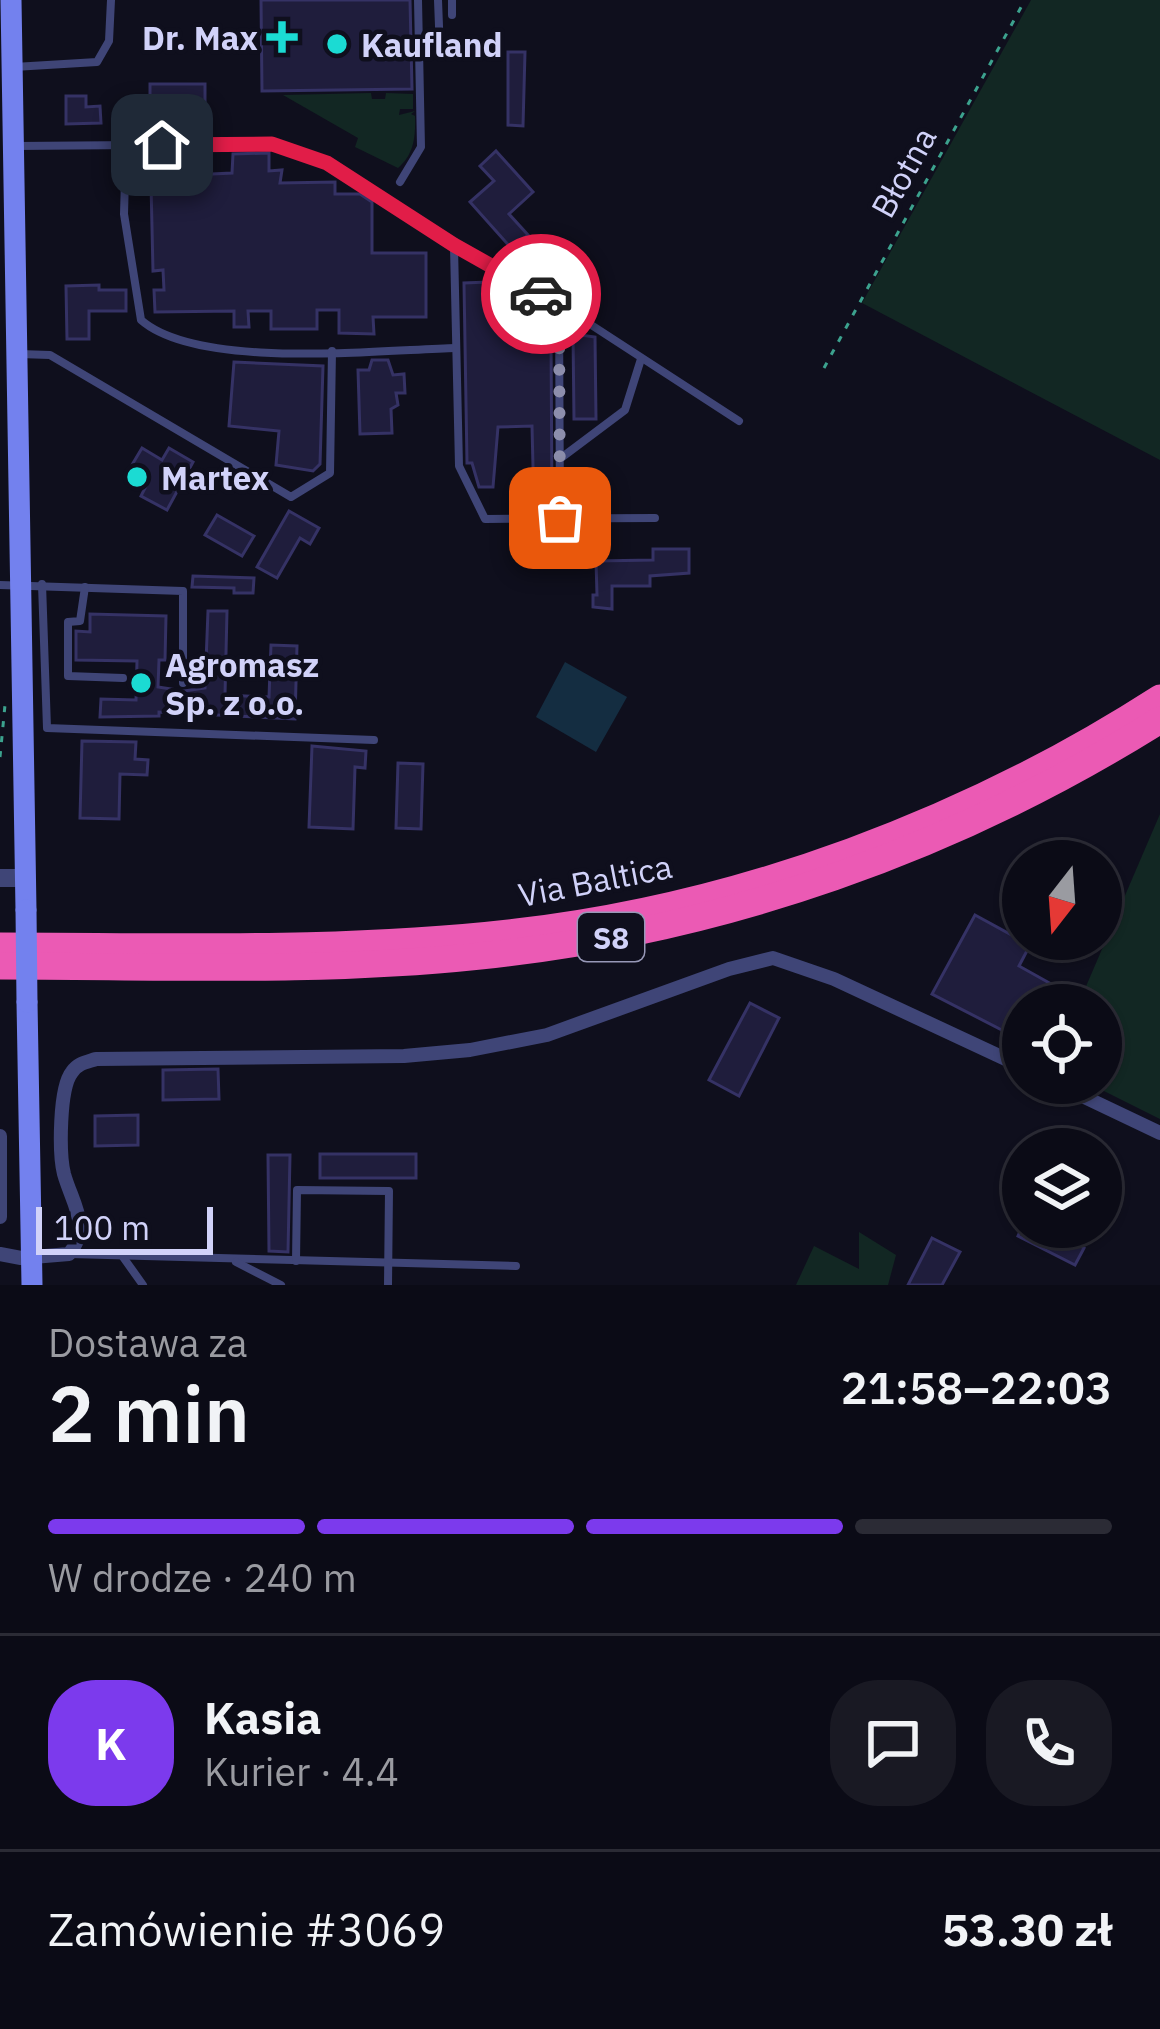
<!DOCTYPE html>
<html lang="pl">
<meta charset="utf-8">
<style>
:root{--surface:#0b0b16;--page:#191923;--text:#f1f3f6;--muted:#9a9ba1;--line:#2b2b35;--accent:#7c3aed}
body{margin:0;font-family:"IBM Plex Sans",sans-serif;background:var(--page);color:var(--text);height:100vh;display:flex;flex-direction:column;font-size:45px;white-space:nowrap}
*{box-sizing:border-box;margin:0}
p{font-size:39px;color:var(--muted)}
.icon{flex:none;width:66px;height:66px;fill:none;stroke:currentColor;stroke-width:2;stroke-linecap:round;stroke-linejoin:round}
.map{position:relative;height:1285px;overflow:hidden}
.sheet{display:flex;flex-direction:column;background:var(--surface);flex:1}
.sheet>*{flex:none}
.needle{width:78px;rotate:197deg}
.controls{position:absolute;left:1002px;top:840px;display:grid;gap:24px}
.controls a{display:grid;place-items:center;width:120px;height:120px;border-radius:50%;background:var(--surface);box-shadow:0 3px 9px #0004,0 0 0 3px var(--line);font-size:60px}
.scale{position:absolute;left:36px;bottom:30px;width:177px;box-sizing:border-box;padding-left:12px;border:6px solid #d1d2f9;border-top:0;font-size:33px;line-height:42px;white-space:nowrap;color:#d1d2f9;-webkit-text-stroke:9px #0f0f1d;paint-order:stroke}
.pin{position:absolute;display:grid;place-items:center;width:102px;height:102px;color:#fff;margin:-51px;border-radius:24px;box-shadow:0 6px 18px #0006}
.courier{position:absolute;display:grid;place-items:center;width:120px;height:120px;margin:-60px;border:9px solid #e11d48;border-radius:50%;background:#fff;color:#222;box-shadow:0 3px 15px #0007}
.headline em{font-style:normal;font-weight:600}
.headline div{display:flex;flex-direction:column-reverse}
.headline{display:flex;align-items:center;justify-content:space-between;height:204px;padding:0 48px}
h1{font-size:78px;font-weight:600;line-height:90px}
.bar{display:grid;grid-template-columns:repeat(4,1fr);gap:18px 12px;align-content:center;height:144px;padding:0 48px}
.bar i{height:15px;border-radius:9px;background:var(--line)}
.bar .active{background:var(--accent)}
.bar p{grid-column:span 4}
.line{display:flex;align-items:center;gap:30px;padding:0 48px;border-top:3px solid var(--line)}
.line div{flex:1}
.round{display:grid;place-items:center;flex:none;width:126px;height:126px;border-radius:48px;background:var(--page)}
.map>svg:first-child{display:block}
.green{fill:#122723}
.water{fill:#142d41}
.building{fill:#1f1d3c;stroke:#353265;stroke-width:3}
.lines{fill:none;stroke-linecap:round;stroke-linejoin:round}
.path{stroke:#3ca28e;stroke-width:3;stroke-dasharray:6 9;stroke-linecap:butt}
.service{stroke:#3f4577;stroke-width:8}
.minor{stroke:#3f4577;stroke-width:14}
.tertiary{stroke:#3f4577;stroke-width:18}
.secondary{stroke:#7381ee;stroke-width:21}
.motorway{stroke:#eb5ab4;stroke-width:27}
.secondary-bridge{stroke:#7381ee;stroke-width:21}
.done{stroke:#8d8eac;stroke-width:12;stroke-dasharray:0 21.6}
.route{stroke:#e11d48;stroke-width:15}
.poi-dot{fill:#1bdbd3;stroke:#0f0f1d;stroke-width:4.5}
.labels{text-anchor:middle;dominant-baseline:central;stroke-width:9;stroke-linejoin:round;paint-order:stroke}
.shield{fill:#0f0f1d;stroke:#9798b7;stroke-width:3}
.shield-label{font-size:30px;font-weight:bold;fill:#d1d2f9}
.poi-label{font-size:33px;font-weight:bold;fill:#d1d2f9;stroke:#0f0f1d;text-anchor:start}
.street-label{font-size:33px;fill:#d1d2f9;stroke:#0f0f1d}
</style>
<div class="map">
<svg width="1160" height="1285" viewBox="0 0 1160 1285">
<rect width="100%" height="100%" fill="#0f0f1d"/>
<g class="green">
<polygon points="1031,0 1160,0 1160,460 862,303"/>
<path d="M371,93L372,99H385L386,93L413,94V109H400L399,115L415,111L411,114L415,116C416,141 412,156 398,168L355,147L358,138L283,95Z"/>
<polygon points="1160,814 1160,1119 1088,1083 1101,1083 1101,1005 1078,1005"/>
<polygon points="859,1232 896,1255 888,1285 796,1285 814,1246 859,1269"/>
</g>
<polygon class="water" points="565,662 627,697 596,752 536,717"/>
<g class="building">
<polygon points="261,0 410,0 412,89 262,91"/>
<polygon points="508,52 525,52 523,126 508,125"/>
<polygon points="150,84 205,84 205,129 156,134 151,126 141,127 141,117 150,117"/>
<polygon points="66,96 86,96 86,107 100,106 101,123 66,124"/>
<polygon points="496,151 533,192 509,214 528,235 512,249 470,202 494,181 480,166"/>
<polygon points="269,153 269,171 282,170 280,183 335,182 335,194 360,194 372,202 372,253 426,253 426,317 373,317 374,334 339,333 339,310 317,310 317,329 271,329 271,311 248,311 249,327 234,327 234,311 155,312 154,290 164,290 163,270 153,271 151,184 190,184 191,175 232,173 233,154"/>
<polygon points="488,282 488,297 514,296 515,335 551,335 552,506 534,507 532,426 498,427 493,487 479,487 472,463 467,463 464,283"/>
<polygon points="99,285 99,290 126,290 126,311 89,311 89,339 67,339 66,286"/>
<polygon points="573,334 595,337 596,419 574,419"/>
<polygon points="372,360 388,360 393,375 404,374 405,393 396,393 398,405 391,409 392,433 360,434 358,370 369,370"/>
<polygon points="234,362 323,366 320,464 313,471 276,465 279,431 229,426"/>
<polygon points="142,448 162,460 169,448 193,462 167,510 141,496 146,486 126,475"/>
<polygon points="289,511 319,528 310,544 300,538 277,578 257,567"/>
<polygon points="217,515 254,536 242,556 205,535"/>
<polygon points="653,549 689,549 689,573 650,576 650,586 612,586 612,609 593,607 593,595 597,595 596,561 653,560"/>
<polygon points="193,576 254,578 253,593 234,593 234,588 192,587"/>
<polygon points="208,611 227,611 225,695 269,697 271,645 297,646 295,719 159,712 159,716 100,717 101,699 136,700 137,661 76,660 76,631 90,632 90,614 166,616 165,660 159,660 158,687 184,691 205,688"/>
<polygon points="82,741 136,742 135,759 148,760 147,775 120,774 119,819 80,818"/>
<polygon points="312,746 366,751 365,768 355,767 353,829 309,827"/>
<polygon points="398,763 423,764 421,829 396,828"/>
<polygon points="975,915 1030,945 1019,966 1062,990 1054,1005 1023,1005 1023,1041 932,994"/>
<polygon points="750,1003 779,1018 739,1096 709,1080"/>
<polygon points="218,1069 219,1099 163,1100 163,1070"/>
<polygon points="138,1115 138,1145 95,1146 95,1116"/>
<rect x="320" y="1154" width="96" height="24"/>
<polygon points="268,1155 290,1155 288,1252 269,1251"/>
<polygon points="1022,1227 1077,1227 1070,1240 1084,1248 1075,1265 1018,1236"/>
<polygon points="932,1238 960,1252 942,1285 908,1285"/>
</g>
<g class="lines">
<g class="path">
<polyline points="824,368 1025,0"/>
<polyline points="0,757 5,705"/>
</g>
<g class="service">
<polyline points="438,0 440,52"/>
<polyline points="452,0 452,15"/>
<polyline points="14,67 97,62 109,41 111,0"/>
<path d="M126,145L124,214L141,320C198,370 379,350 456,348"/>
<polyline points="16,146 271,144 327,163 454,245 559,304 739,421"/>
<polyline points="400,182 421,147 418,0"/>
<polyline points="454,247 459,466 485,519 655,518"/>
<polyline points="559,304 560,518"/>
<polyline points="19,354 50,355 291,497 330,473 332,351"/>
<polyline points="561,458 625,410 641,359"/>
<polyline points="42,584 47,728 374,740"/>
<polyline points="0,585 183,591 183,683"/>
<polyline points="85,587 80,621 68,622 68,676 123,678"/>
<polyline points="70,1254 516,1266"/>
<polyline points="123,1257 143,1285"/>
<polyline points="296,1261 297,1190 389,1191 388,1285"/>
<polyline points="236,1262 281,1285"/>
</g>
<g class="minor">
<polyline points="1055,1083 1160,1133"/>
<polyline points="0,1136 0,1217"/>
<path d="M0,1254L21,1258L69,1254C92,1227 72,1203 64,1174C59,1154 59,1088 72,1072C78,1063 87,1062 96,1059L404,1056L470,1050L547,1035L729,969L773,958L834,979L1023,1067"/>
</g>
<polyline class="tertiary" points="0,878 25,878"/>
<g class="secondary">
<polyline points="11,0 26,910"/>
<polyline points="27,1002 32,1285"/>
</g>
<g class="motorway">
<path d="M0,946C171,946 347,952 517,932C743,906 969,821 1160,698"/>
<path d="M0,966C160,966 321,973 480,956C722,931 955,849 1160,720"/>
</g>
<polyline class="secondary-bridge" points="26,910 27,1002"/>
</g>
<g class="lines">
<polyline class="done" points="541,294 559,304 560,518"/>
<polyline class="route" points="162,145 272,144 327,163 454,245 541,294"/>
</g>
<g class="poi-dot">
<path d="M276 19h12v12h12v12h-12v12h-12v-12h-12v-12h12z"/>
<circle cx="337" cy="44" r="12"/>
<circle cx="137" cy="477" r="12"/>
<circle cx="141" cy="683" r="12"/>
</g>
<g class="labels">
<rect class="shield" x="578" y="913" width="66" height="48" rx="9"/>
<g class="shield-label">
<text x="611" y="937">S8</text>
</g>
<g class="poi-label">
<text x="258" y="37" text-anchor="end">Dr. Max</text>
<text x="361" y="44">Kaufland</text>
<text x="161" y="477">Martex</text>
<text x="165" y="664">Agromasz<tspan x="165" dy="38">Sp. z o.o.</tspan></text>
</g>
<g class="street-label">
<text transform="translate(903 172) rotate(-61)">Błotna</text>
<text transform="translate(595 880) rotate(-11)">Via Baltica</text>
</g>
</g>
</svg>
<div class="controls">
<a><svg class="needle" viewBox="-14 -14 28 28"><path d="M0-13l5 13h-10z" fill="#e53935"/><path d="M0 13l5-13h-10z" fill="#9a9ba1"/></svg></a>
<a><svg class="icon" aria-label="locate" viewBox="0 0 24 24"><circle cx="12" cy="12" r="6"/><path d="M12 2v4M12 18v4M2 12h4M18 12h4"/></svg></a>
<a><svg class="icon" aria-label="layers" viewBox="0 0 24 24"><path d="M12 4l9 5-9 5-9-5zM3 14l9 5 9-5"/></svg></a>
</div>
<div class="scale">100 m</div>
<div class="pin" style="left:560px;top:518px;background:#ea580c"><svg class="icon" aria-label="bag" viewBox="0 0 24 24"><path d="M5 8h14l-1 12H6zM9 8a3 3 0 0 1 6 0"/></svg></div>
<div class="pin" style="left:162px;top:145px;background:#1f2937"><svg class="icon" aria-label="home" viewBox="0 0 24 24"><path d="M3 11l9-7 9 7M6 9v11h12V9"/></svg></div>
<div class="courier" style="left:541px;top:294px"><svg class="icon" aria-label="car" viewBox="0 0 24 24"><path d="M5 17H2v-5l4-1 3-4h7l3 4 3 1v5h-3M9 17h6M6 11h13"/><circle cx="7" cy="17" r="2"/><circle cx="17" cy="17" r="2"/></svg></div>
</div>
<section class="sheet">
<div class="headline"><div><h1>2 min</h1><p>Dostawa za</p></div><em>21:58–22:03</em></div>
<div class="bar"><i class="active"></i><i class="active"></i><i class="active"></i><i></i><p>W drodze · 240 m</p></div>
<div class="line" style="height:216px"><b class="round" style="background:var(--accent);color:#fff">K</b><div><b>Kasia</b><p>Kurier · 4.4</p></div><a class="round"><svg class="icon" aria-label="chat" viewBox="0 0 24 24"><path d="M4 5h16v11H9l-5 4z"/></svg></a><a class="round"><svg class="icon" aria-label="phone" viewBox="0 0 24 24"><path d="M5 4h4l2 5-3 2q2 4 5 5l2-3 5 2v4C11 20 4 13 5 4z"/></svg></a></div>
<div class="line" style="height:156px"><div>Zamówienie #3069</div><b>53.30 zł</b></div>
</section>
